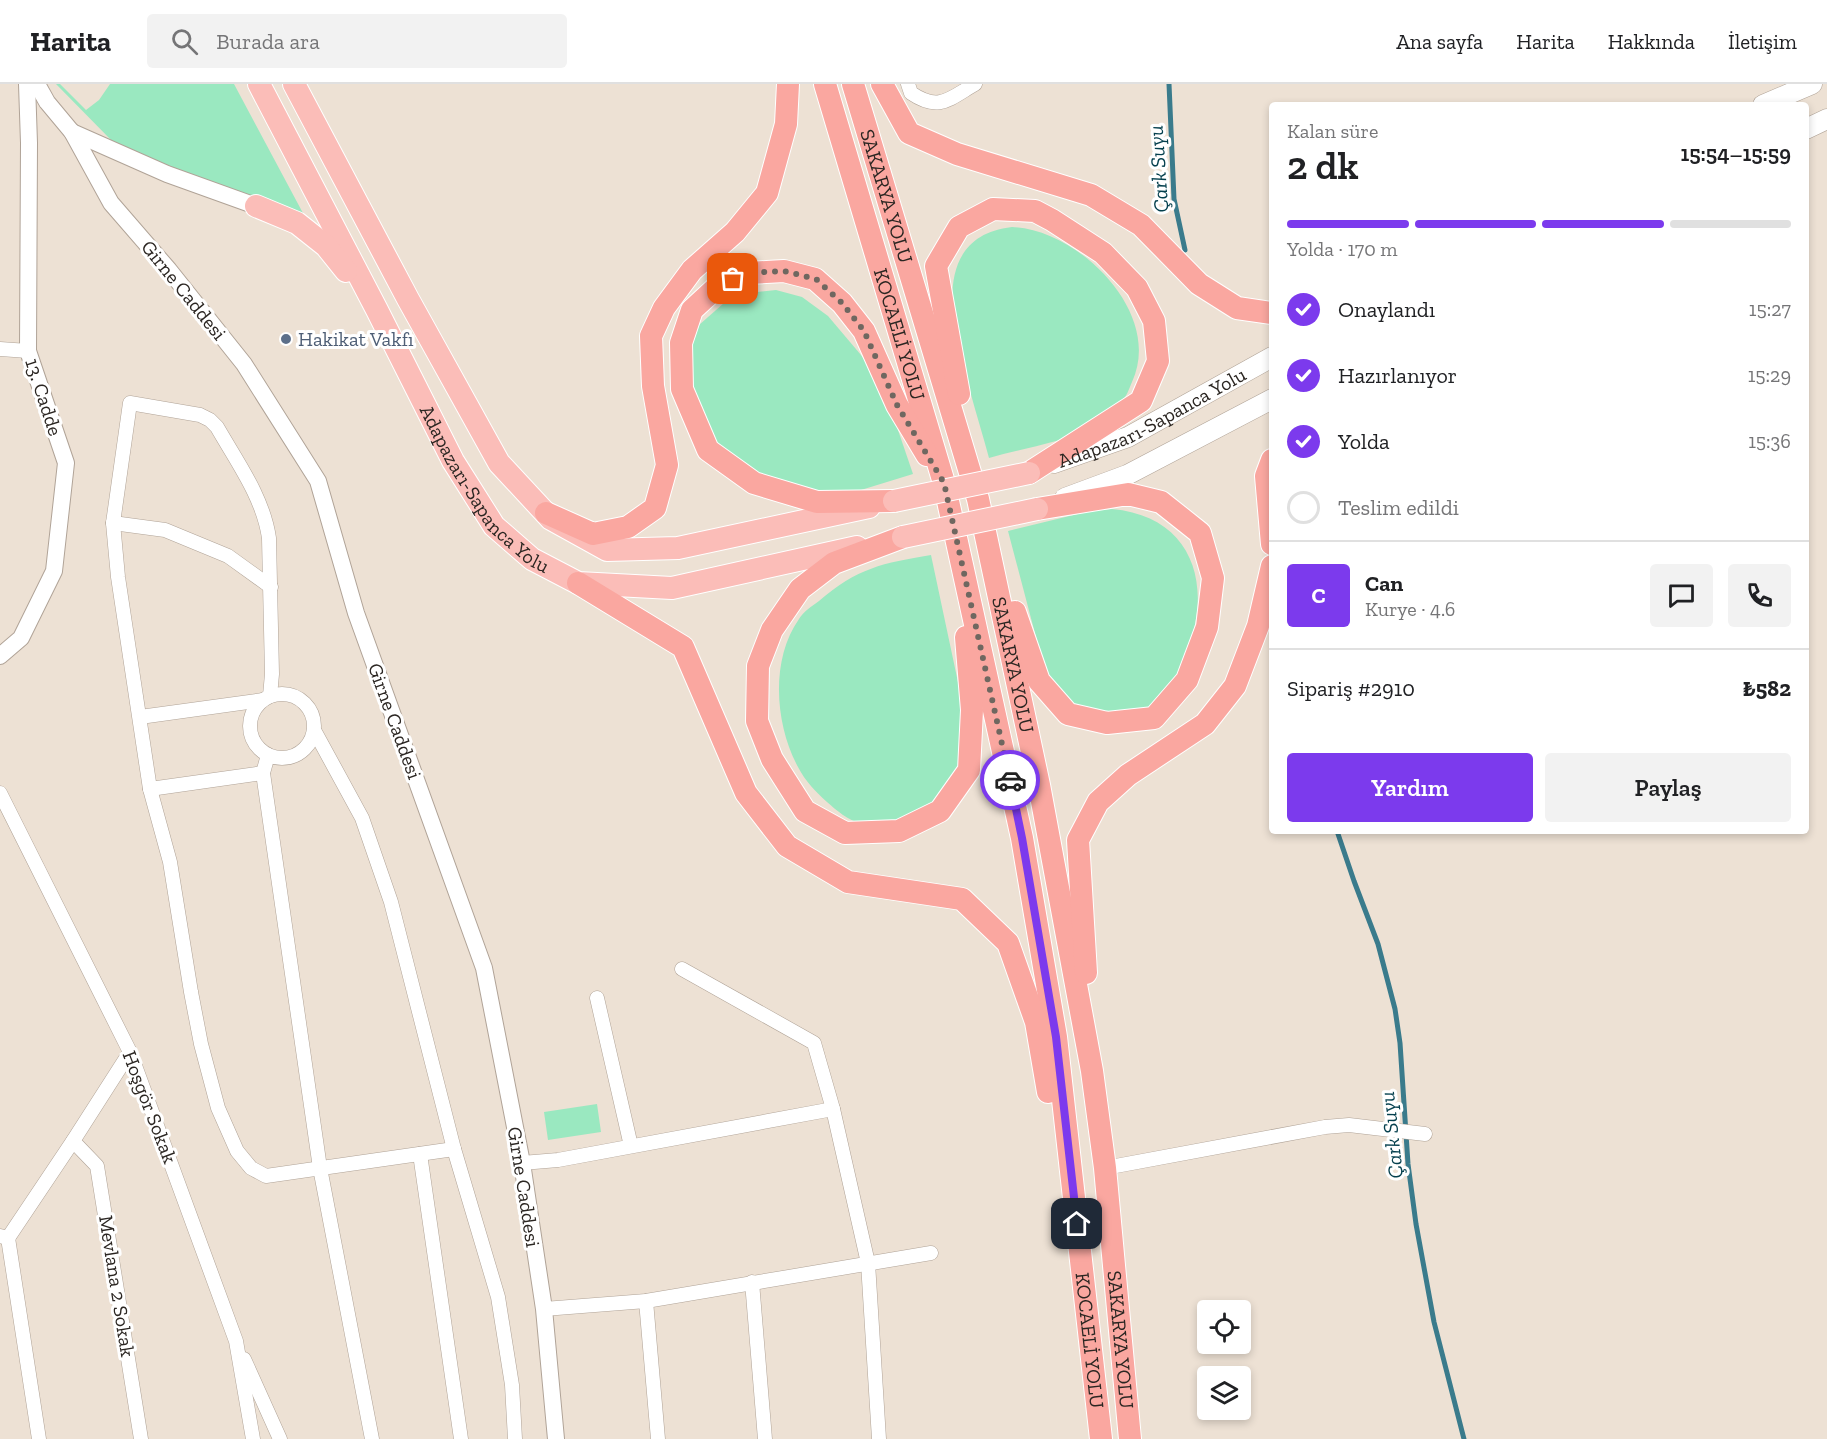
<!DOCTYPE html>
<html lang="tr">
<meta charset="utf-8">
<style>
:root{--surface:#fff;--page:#f2f2f2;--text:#202124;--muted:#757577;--line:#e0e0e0;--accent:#7c3aed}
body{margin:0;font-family:"Zilla Slab",serif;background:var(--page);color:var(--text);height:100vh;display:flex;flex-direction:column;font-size:22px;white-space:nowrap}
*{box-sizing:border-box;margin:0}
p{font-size:20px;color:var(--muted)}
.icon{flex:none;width:33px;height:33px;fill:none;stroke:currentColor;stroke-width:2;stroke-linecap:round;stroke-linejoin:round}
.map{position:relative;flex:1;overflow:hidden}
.drawer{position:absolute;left:1269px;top:18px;width:540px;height:732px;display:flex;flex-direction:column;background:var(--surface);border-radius:6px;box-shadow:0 3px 9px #0003}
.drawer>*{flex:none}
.fabs{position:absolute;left:1197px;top:1216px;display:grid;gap:12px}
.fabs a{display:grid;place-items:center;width:54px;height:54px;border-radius:6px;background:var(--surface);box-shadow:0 3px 9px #0003;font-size:30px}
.pin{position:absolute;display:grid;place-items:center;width:51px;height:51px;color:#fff;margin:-26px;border-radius:12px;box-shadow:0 3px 9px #0006}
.courier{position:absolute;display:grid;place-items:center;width:60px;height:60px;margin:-30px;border:4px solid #7c3aed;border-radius:50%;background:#fff;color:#222;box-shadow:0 2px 8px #0007}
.overview em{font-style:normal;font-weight:600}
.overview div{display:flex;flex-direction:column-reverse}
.overview{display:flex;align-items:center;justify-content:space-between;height:102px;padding:0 18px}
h1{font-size:39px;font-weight:600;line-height:45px}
.bar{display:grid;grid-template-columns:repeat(4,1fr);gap:9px 6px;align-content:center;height:72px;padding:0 18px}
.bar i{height:8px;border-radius:4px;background:var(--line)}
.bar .current{background:var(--accent)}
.bar p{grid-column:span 4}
.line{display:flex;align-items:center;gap:15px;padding:0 18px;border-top:2px solid var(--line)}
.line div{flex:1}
.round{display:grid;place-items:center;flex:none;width:63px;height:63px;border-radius:6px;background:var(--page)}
ol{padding:0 18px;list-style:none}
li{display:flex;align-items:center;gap:18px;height:66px}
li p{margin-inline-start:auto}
li .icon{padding:6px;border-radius:50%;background:var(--accent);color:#fff;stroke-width:4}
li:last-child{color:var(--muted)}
li i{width:33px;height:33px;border:3px solid var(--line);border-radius:50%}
.cta{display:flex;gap:12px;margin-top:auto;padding:12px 18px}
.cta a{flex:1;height:69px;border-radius:6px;background:var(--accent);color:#fff;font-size:24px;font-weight:600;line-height:69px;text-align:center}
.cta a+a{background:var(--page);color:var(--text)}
header{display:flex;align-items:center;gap:36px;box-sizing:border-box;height:84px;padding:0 30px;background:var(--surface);border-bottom:2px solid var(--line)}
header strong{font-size:28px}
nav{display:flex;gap:33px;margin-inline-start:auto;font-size:21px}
.search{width:420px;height:54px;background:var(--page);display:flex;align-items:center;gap:15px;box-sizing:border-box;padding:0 21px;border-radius:6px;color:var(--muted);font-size:22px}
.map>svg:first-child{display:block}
.green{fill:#9ae8c0}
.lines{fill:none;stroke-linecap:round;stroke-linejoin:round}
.stream{stroke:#3a7b8c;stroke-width:5}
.minor-casing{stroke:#b0a397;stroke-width:15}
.tertiary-casing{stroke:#b0a397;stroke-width:18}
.secondary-casing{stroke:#b0a397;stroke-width:21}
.primary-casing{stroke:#fff;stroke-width:24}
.trunk-casing{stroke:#fff;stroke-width:24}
.minor{stroke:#fff;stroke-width:14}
.tertiary{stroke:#fff;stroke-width:16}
.secondary{stroke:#fff;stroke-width:20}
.primary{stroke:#fbbdb8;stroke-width:22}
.trunk{stroke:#faa7a0;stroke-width:22}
.primary-bridge-casing{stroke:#fff;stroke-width:24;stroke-linecap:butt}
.primary-bridge{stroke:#fbbdb8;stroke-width:22}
.done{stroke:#6f6760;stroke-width:6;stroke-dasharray:0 10.8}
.route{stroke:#7c3aed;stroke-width:8}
.service-dot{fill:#5c6f8a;stroke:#fff;stroke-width:2}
.labels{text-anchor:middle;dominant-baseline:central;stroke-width:6;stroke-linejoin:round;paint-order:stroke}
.street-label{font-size:20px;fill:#2b2622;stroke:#fff}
.service-label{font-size:20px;fill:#4e5e75;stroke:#fff;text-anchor:start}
.water-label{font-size:21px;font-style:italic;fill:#043f4d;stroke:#fff}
</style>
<header>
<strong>Harita</strong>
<div class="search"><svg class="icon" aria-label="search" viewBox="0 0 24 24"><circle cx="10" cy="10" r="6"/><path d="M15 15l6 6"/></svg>Burada ara</div>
<nav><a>Ana sayfa</a><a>Harita</a><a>Hakkında</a><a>İletişim</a></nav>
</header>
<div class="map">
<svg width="1827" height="1355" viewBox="0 0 1827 1355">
<rect width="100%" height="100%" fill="#ede1d4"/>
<g class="green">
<polygon points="56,0 60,0 86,26 99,16 110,0 234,0 312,146 112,57"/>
<path d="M1012,143C1078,145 1164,229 1132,298C1129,305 1127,312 1121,318C1113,327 1093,344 1082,350C1075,354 1064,355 1056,357C1034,363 1011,368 989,374C983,352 976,329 970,307C954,252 925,153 1012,143Z"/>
<polygon points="776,206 802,213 828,232 861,271 883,302 913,390 848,410 793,408 721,370 692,313 690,264 699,241 724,219 739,210"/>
<path d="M1112,425C1191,432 1214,499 1187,567C1183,578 1179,590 1172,600C1163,613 1150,622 1138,632L1074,625L1049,596L1042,576L1008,447L1090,427Z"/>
<path d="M931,471L966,636V681L934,735C919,736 873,743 862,740C848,736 837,727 827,718C816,708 805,697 798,683C775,641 770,576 799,535C803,528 812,522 819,517C857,484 883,479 931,471Z"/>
<polygon points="597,1020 601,1048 548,1056 544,1028"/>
</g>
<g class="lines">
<g class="stream">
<polyline points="1169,0 1174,115 1185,166"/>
<polyline points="1337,747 1354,797 1378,860 1395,925 1400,959 1408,1080 1416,1140 1434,1238 1464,1355"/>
</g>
<defs>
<g id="minor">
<path d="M908,0L911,9C939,28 949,15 975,0"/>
<polyline points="0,265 28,267"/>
<polyline points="113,439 165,446 228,472 271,503"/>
<circle cx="282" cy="642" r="32"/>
<path d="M270,612L272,590L269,454C263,413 237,378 217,343L210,336L200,331L130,319L113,439L118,493L150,705L170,778L191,908L201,960L218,1024L237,1067L251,1084L266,1092L454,1065"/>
<polyline points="140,633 263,616"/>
<polyline points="314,646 362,734 391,818 454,1065 498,1213 512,1301 515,1355"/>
<polyline points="268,671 263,689 320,1084 372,1355"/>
<polyline points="150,705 263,689"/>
<polyline points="0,709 130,968 236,1257 253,1355"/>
<polyline points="682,885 814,959 833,1025 868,1179 879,1355"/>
<polyline points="597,914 631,1062"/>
<polyline points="73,1057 97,1082 141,1355"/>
<polyline points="420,1070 461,1355"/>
<polyline points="522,1079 558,1076 833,1025"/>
<polyline points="1105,1084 1325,1043 1349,1041 1425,1050"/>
<polyline points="0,1152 8,1154 73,1057 130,968"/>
<polyline points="8,1154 39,1355"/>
<polyline points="752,1198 765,1355"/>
<polyline points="646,1217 658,1355"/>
<polyline points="544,1225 646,1217 931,1169"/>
<polyline points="244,1275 280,1355"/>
</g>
<g id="tertiary">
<polyline points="37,0 47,18 72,48 111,119 169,186 244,280 318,397 356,529 484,884 522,1079 544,1225 556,1355"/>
<polyline points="72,48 167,90 256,122"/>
<polyline points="0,572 21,554 54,487 66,379 28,267 29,59 27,0"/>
</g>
<g id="secondary">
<polyline points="1763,21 1812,0"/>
<polyline points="1806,45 1827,35"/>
<path id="s1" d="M1054,379L1128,353L1272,273"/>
<polyline points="1065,414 1127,391 1272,315"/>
</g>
<g id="primary">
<path id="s2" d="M259,0L377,226L453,377L494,442L532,475L578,499L672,504L857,463"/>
<polyline points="294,0 408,215 499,379 551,435 607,466 678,464 869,423"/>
<polyline points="256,122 297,139 326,162 346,187"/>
</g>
<g id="trunk">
<path id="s3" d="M825,0L944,399L1022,754L1056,953L1101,1355"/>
<path id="s4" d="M853,0L978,415L1039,701L1092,987L1105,1084L1130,1355"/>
<polyline points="882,0 909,49 957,70 1091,111 1141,141 1199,200 1237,224 1272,229"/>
<polyline points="959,310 936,182 959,143 993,125 1035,127 1052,136 1103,169 1137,204 1154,237 1158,277 1141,317 1029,389"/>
<polyline points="1272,376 1266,392 1272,460"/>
<polyline points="894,417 817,418 754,399 708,366 682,305 681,259 692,226 718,202 748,189 784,187 815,195 842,219 864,247 897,321 927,371"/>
<polyline points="546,429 593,450 628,443 655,424 667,381 653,302 651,252 664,224 692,186 735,148 767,109 786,40 788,0"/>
<polyline points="903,453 834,479 800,505 772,546 758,582 757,637 772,675 805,727 845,749 899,747 940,727 969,686 972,626 966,553"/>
<polyline points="578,499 683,563 746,709 787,762 848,798 962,815 1008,859 1036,938 1048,1008"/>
<polyline points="1015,528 1039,597 1068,630 1107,639 1154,634 1187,596 1207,543 1213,494 1200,449 1161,418 1128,410 1037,425"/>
<polyline points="1086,889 1078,756 1098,718 1128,691 1205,640 1235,602 1258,542 1272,482"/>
</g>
</defs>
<use href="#minor" class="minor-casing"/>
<use href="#tertiary" class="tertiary-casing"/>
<use href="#secondary" class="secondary-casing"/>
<use href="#primary" class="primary-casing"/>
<use href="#trunk" class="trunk-casing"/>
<use href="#minor" class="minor"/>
<use href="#tertiary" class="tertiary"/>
<use href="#secondary" class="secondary"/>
<use href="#primary" class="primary"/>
<use href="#trunk" class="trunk"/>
<defs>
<g id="primary-bridge">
<polyline points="894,417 1029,389"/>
<polyline points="903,453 1037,425"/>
</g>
</defs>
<use href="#primary-bridge" class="primary-bridge-casing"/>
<use href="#primary-bridge" class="primary-bridge"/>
</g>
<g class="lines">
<polyline class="done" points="733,195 748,189 784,187 816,195 842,219 864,247 897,321 944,399 1010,696"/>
<polyline class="route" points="1010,696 1022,754 1056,953 1077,1140"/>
</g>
<circle class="service-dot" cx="286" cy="255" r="6"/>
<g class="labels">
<g class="street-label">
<text stroke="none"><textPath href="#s4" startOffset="117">SAKARYA YOLU</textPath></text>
<text transform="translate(184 206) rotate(51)">Girne Caddesi</text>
<text stroke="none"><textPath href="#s3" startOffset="261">KOCAELİ YOLU</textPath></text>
<text transform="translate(44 313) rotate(72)">13. Cadde</text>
<text stroke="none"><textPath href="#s1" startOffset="108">Adapazarı-Sapanca Yolu</textPath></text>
<text stroke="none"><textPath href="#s2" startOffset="466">Adapazarı-Sapanca Yolu</textPath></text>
<text stroke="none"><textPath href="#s4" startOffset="603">SAKARYA YOLU</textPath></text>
<text transform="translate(395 637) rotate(70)">Girne Caddesi</text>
<text transform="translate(150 1023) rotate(69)">Hoşgör Sokak</text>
<text transform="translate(524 1103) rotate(81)">Girne Caddesi</text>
<text transform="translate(117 1202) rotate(81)">Mevlana 2 Sokak</text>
<text stroke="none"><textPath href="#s3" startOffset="1287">KOCAELİ YOLU</textPath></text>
<text stroke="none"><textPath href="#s4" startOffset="1287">SAKARYA YOLU</textPath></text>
</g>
<g class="service-label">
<text x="298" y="255">Hakikat Vakfı</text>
</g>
<g class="water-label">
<text transform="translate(1158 85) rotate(-94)">Çark Suyu</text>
<text transform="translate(1391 1051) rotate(-96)">Çark Suyu</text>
</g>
</g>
</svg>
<div class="fabs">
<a><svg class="icon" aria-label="locate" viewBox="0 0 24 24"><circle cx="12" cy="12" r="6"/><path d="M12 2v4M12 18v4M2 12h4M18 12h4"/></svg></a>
<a><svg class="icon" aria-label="layers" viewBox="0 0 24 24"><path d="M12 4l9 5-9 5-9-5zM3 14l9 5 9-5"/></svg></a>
</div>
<div class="pin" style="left:733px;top:195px;background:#ea580c"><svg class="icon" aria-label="bag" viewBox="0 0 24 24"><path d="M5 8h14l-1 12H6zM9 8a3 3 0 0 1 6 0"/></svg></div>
<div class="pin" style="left:1077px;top:1140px;background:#1f2937"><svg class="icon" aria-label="home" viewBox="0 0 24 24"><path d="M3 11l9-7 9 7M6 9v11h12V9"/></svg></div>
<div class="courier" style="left:1010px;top:696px"><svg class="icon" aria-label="car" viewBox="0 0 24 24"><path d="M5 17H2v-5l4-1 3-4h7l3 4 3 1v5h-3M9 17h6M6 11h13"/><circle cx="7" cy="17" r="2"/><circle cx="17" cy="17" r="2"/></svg></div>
<section class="drawer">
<div class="overview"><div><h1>2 dk</h1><p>Kalan süre</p></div><em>15:54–15:59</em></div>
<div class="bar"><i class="current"></i><i class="current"></i><i class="current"></i><i></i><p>Yolda · 170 m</p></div>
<ol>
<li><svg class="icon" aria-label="check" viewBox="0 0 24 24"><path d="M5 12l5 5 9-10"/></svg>Onaylandı<p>15:27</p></li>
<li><svg class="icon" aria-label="check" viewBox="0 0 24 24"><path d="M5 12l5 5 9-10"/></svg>Hazırlanıyor<p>15:29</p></li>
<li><svg class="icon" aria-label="check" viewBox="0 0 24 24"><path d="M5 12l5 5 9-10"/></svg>Yolda<p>15:36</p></li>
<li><i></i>Teslim edildi</li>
</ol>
<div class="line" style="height:108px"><b class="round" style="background:var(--accent);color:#fff">C</b><div><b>Can</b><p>Kurye · 4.6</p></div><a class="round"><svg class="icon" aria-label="chat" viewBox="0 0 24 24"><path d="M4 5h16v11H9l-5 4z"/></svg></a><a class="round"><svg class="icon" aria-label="phone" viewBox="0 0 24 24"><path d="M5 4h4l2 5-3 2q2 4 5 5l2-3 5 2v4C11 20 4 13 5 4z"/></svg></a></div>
<div class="line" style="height:78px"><div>Sipariş #2910</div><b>₺582</b></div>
<div class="cta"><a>Yardım</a><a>Paylaş</a></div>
</section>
</div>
